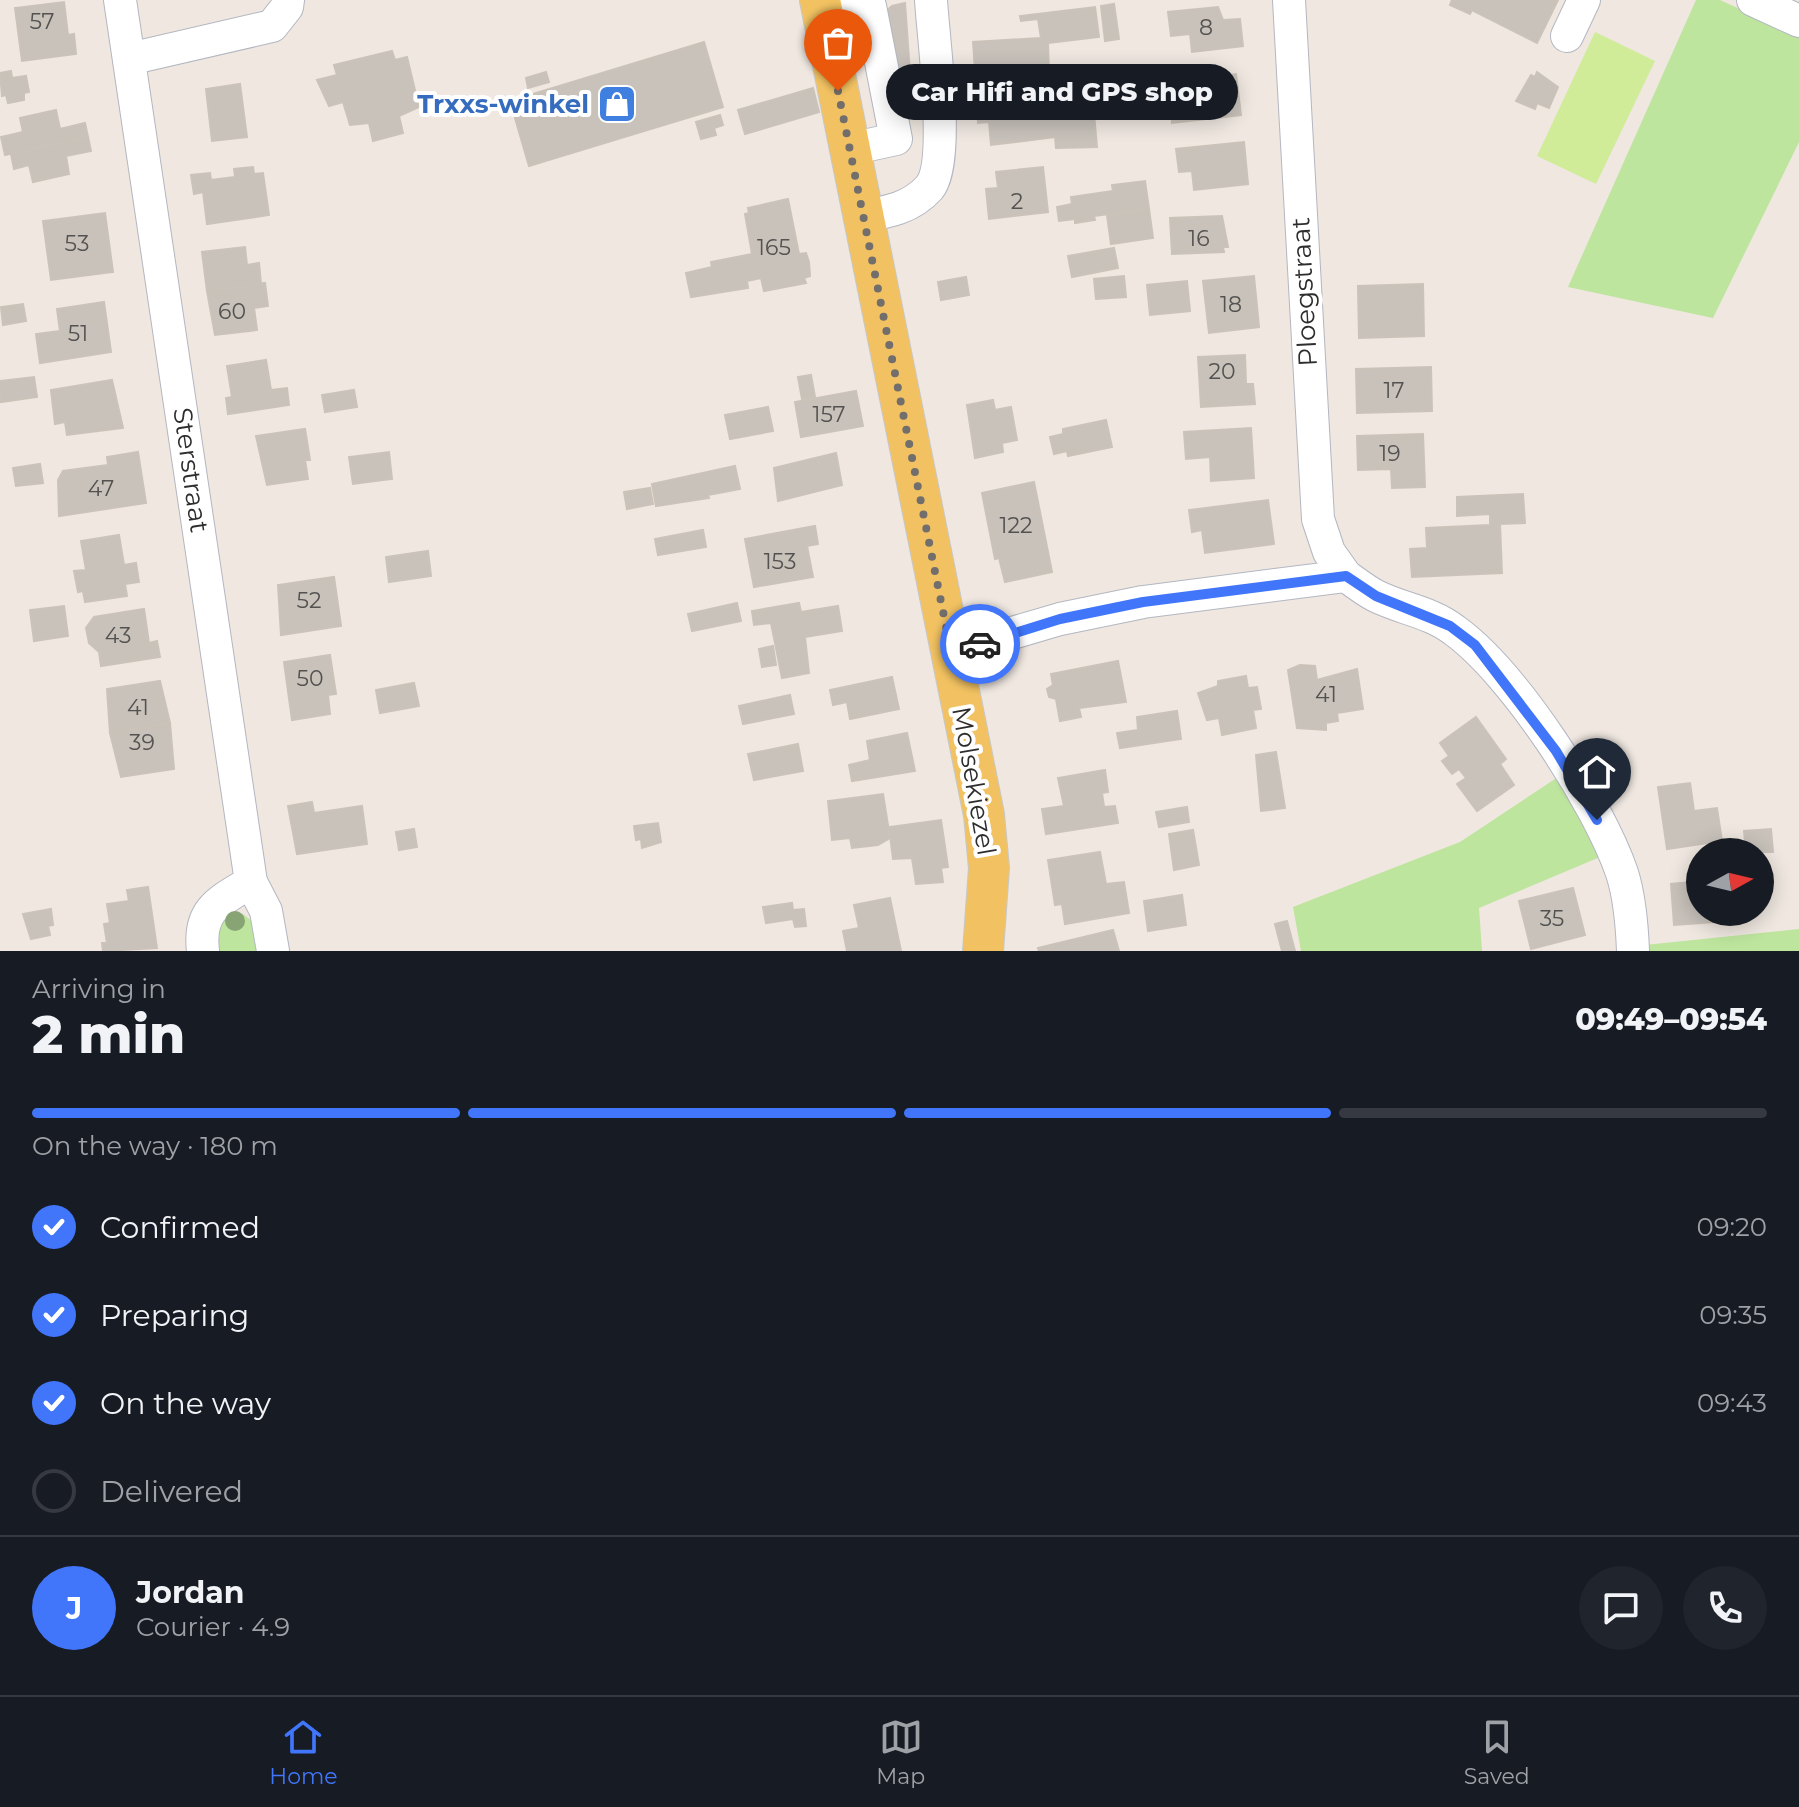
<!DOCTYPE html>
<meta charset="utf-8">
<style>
:root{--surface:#171b24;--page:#20242c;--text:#f1f3f6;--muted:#9ea1a6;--line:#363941;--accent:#4176fb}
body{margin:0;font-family:Montserrat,sans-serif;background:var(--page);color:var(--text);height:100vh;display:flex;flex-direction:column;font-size:30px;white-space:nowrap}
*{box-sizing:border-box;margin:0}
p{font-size:26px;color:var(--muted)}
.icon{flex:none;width:44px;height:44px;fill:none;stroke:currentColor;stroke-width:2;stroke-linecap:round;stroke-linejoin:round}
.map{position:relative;height:951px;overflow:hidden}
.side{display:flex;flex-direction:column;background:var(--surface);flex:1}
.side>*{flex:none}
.needle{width:52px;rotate:82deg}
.tools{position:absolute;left:1686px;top:838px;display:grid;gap:16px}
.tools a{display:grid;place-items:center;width:88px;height:88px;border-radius:50%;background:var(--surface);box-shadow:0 4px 20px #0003;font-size:40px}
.pin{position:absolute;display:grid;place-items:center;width:68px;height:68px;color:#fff;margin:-82px -34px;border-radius:50% 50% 50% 0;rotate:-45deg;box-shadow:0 0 8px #0007}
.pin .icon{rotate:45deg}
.courier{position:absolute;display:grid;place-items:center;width:80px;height:80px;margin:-40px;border:6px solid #4176fb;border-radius:50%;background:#fff;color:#222;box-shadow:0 2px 10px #0007}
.bubble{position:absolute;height:56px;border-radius:28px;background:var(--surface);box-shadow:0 4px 20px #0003;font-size:26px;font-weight:800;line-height:56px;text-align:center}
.summary em{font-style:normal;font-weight:800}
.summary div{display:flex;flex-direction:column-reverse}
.summary{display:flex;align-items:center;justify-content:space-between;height:136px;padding:0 32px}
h1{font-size:52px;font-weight:800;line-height:60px}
.bar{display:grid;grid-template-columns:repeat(4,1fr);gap:12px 8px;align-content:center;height:96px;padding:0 32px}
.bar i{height:10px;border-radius:6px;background:var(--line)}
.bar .selected{background:var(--accent)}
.bar p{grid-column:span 4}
.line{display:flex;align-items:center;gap:20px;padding:0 32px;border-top:2px solid var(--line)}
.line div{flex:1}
.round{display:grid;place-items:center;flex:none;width:84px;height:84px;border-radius:42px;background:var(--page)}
ol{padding:0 32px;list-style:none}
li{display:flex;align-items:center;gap:24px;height:88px}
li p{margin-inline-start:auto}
li .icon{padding:8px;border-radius:50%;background:var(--accent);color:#fff;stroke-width:4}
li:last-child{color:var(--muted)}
li i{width:44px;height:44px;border:4px solid var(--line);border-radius:50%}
.menu{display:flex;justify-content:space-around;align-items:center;height:112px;border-top:2px solid var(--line);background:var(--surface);font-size:22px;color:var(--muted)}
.menu a{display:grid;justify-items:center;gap:4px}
.menu .selected{color:var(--accent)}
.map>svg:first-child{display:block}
.green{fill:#bde59d}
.pitch{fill:#d1ec99}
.building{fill:#c8c2bb;stroke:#cbc3b9;stroke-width:2}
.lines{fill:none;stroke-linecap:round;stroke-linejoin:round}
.minor-casing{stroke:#b3b7c1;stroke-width:34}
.major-casing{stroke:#c8c8c8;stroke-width:42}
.minor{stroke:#fff;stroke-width:32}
.major{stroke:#f2c262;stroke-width:40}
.tree{fill:#88a474}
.done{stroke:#716e6c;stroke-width:8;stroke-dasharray:0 14.4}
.route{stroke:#4176fb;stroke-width:10}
.labels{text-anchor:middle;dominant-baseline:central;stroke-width:8;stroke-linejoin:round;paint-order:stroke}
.number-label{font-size:22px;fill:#545250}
.shop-label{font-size:26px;font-weight:bold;fill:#366cbe;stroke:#fff;text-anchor:end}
.street-label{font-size:26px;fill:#2d2d2d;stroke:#fff}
</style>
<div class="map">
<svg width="1799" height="951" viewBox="0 0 1799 951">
<rect width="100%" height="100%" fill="#efe7e0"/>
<g class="green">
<polygon points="1696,0 1720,0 1799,36 1799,142 1713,318 1568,287"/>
<polygon points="1558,777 1600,857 1479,908 1482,951 1301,951 1293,907 1460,842"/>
<polygon points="231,913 243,914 252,921 259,951 216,951 221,917"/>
<polygon points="1799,929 1799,951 1646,951 1645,945"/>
</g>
<polygon class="pitch" points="1595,32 1655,61 1596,184 1537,156"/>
<g class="building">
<polygon points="1452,0 1558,0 1537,43 1472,10 1470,14 1450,5"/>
<polygon points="64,2 68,35 74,34 76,54 22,61 15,8"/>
<polygon points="905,3 912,101 884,106 868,27 892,6"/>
<polygon points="1114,4 1119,39 1105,41 1101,6"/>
<polygon points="1095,7 1099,37 1048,43 1049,75 1070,73 1070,78 1025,83 1025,74 994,76 993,69 975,70 973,42 1041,38 1038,19 1021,21 1020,16"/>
<polygon points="1218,7 1223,20 1240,19 1243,46 1192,52 1190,34 1171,36 1168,12"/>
<polygon points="704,42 723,107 529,166 510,101"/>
<polygon points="392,51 395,60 407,57 419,107 399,116 403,133 373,141 369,123 350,125 343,102 329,106 317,80 337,75 334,65"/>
<polygon points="11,71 12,78 26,76 29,92 24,93 24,100 8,103 6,95 2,96 0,73"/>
<polygon points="546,72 549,82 528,88 526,78"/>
<polygon points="1537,72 1558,87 1549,108 1537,103 1535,109 1516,101 1531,75 1535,77"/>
<polygon points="1236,74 1241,115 1172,123 1168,82"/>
<polygon points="1071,81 1071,94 1047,95 1047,82"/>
<polygon points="240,84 247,137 212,141 206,89"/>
<polygon points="813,88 819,112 745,134 738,110"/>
<polygon points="1049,99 1051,117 1094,113 1097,147 1056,148 1055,137 991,145 989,122 978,123 977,104"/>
<polygon points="56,110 60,129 85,123 88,137 5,155 1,137 23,132 20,118"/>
<polygon points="720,115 723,125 714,128 716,135 701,139 696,122"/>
<polygon points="88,137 91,151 66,156 69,174 33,182 29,165 14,169 11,154"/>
<polygon points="1244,142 1248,184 1194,190 1192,171 1179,172 1176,149"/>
<polygon points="253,167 254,174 263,173 269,215 207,224 203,192 194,194 191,175 210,173 211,180 235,177 234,169"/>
<polygon points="1043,167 1048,212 989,219 986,189 998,188 996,172"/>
<polygon points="1145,181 1149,209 1094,216 1095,220 1075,223 1075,219 1059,221 1057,207 1072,204 1071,197 1113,191 1112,185"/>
<polygon points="788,199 799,254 806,253 809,262 810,276 804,278 806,283 764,291 761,278 747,281 748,288 691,297 686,273 712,267 711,262 752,254 745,214 749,213 748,208"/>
<polygon points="1149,209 1153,238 1111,244 1107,215"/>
<polygon points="105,213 113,272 51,280 43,221"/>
<polygon points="1222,216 1228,247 1223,247 1224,252 1172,254 1170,218"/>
<polygon points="245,247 247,265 259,263 261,284 207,291 202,252"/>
<polygon points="1114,248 1118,268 1072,277 1068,256"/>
<polygon points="1124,276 1126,297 1096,299 1094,279"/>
<polygon points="1254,276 1259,327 1209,333 1203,281"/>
<polygon points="966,277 969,295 941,300 938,282"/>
<polygon points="1187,281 1190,311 1150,315 1147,285"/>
<polygon points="265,283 268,306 254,308 257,330 215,335 207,291"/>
<polygon points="1423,284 1424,336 1359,338 1358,286"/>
<polygon points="104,302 111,352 40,363 36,334 60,331 57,309"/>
<polygon points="23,304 26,321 3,325 1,307"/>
<polygon points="1245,355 1246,384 1253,384 1255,404 1201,407 1198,357"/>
<polygon points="266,360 271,390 287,388 289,405 228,414 226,398 232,397 227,366"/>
<polygon points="1431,367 1432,411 1357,413 1356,369"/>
<polygon points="811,375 815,397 802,399 798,377"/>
<polygon points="34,377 37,397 1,402 0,381"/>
<polygon points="112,380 123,428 67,435 65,422 55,424 51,390"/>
<polygon points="354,390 357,407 325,412 322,395"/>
<polygon points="856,391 863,426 801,437 795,402"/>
<polygon points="993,400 995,410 1011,407 1017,440 1002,443 1003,452 975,458 967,405"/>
<polygon points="768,407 773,431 730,439 725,415"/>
<polygon points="1106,420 1112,447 1068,456 1067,451 1054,454 1050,437 1063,434 1063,429"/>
<polygon points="1251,428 1254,478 1211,481 1210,457 1186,459 1184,432"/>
<polygon points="305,429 310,460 305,460 308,479 267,485 256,436"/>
<polygon points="1423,434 1425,487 1392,488 1391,469 1358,470 1357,436"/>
<polygon points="138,452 146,503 59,516 58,480 63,471 108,465 107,457"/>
<polygon points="389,452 392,479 353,484 349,457"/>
<polygon points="836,453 842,485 778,501 774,468"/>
<polygon points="40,464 43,483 16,486 13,468"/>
<polygon points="735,466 740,489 708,495 709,498 656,506 652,484"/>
<polygon points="1034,482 1052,572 1005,582 999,558 995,559 982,493"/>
<polygon points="650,488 653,504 627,509 624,492"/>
<polygon points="1523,494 1525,523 1500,524 1502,573 1412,577 1410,549 1427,548 1426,528 1490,525 1490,514 1457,516 1457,497"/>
<polygon points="1268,500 1274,544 1205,553 1202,530 1192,532 1189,510"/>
<polygon points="815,526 818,544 807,546 813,577 754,587 745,539"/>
<polygon points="703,530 706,547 658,555 655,539"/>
<polygon points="119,535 124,565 136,563 139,582 125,584 127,596 85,602 83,591 78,592 74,571 86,570 81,541"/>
<polygon points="428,551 431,576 389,582 386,557"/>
<polygon points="334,577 341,626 281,635 278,585"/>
<polygon points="737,603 741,621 692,631 688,614"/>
<polygon points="799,603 801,612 838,606 842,631 805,637 809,673 782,678 771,623 754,625 752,611"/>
<polygon points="64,606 68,636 34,641 30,610"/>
<polygon points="144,609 149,643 157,641 160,657 101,666 99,652 89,643 86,628 94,617"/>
<polygon points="773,646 776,665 762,667 759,649"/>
<polygon points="330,655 336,694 328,695 330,714 292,720 284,662"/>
<polygon points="1118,661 1126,702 1079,708 1081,717 1060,721 1056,699 1049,697 1047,689 1053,685 1051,674"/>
<polygon points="1300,665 1315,666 1317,680 1357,669 1363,709 1337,713 1338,721 1326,723 1326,730 1297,728 1288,670"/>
<polygon points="1246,676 1248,688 1257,687 1261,709 1253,710 1256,728 1222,735 1219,718 1207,720 1198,693 1218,686 1218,681"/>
<polygon points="892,677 899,709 850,719 847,702 833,705 830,690"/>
<polygon points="160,681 170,723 110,733 107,689"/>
<polygon points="414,683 419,706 380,713 376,690"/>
<polygon points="790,695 794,714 743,724 739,706"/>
<polygon points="1177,711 1181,739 1120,748 1117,733 1138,730 1137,717"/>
<polygon points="1476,717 1506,759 1500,764 1514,785 1477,811 1457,784 1466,778 1459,769 1452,774 1442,761 1449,756 1440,743"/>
<polygon points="170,723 174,769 121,777 110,733"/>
<polygon points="907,733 915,771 852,781 849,765 870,760 867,741"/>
<polygon points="798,744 803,771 754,780 748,754"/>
<polygon points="1276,752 1285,808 1261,811 1256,755"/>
<polygon points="1105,770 1108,792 1102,793 1104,807 1115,806 1118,823 1046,834 1042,809 1064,806 1058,778"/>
<polygon points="1690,783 1694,811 1717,808 1722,841 1667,849 1658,787"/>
<polygon points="883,794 890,838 878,845 852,848 850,838 832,840 828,801"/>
<polygon points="312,802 314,813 362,806 367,844 297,854 288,806"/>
<polygon points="1187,807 1189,822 1159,827 1156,812"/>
<polygon points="941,820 948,867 941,868 943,882 916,884 912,858 893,859 889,827"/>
<polygon points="658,823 661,842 642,848 641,839 636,840 634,826"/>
<polygon points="414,829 417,847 399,850 396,832"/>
<polygon points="1771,829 1773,852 1746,852 1744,831"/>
<polygon points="1193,830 1199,865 1174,870 1169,834"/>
<polygon points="1100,852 1106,884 1124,882 1129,913 1065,924 1062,904 1055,905 1048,860"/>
<polygon points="1700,881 1700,912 1742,912 1743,920 1674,925 1671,884"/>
<polygon points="148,887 157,948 103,951 102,943 107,943 104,924 110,923 107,904 129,901 127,890"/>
<polygon points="1573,888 1585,935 1531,949 1519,901"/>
<polygon points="1182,895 1186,925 1148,931 1144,901"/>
<polygon points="890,898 901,951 847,951 843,931 859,928 854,905"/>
<polygon points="792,903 793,910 804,909 806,926 795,927 793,919 766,923 763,907"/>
<polygon points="51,909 53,925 48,926 50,935 31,939 23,914"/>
<polygon points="1287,921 1295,951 1282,951 1275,924"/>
<polygon points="1113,930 1119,951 1039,951 1038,948"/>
</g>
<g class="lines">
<defs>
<g id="minor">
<polyline points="120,0 251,882"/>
<polyline points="1289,0 1318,519 1329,552 1346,576"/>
<polyline points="1753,0 1799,21"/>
<polyline points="820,3 870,6 896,139 850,149"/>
<polyline points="1567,36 1584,0"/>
<polyline points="129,59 272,26 287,7 288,0"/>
<path d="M863,216C888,212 911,208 929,188C951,163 933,37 931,0"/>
<path d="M951,651L1060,619L1143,602L1346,576C1356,583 1366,591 1376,596C1402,609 1431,612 1454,630C1514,673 1598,803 1622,873C1630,898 1632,925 1633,951"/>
<path d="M203,951C198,910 219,901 251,882L266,911L273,951"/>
</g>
<polyline id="major" points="820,0 984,815 989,868 983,951"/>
</defs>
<use href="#minor" class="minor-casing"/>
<use href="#major" class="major-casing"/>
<use href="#minor" class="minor"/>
<use href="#major" class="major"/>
</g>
<circle class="tree" cx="235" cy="921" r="10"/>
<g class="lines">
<polyline class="done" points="838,91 951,651 980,644"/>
<polyline class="route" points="980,644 1060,619 1143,602 1346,576 1376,596 1450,626 1475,645 1556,751 1597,820"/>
</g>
<defs>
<symbol id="shop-square" viewBox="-11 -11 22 22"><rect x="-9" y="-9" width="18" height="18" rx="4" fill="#3f7fe0" stroke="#fff"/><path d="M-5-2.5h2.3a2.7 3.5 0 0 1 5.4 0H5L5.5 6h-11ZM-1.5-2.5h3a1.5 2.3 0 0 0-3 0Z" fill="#fff"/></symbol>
</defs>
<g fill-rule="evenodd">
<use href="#shop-square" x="595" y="82" width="44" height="44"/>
</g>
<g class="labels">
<g class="number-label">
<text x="42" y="21">57</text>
<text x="1206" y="27">8</text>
<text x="1017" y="201">2</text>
<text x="1199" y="238">16</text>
<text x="77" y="243">53</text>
<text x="774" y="247">165</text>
<text x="1231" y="304">18</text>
<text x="232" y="311">60</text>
<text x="78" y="333">51</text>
<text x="1222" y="371">20</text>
<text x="1394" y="390">17</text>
<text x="829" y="414">157</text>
<text x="1390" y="453">19</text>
<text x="101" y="488">47</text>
<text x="1016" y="525">122</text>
<text x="780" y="561">153</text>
<text x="309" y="600">52</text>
<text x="118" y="635">43</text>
<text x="310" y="678">50</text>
<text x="1326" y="694">41</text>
<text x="138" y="707">41</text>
<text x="142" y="742">39</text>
<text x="1552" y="918">35</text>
</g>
<g class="shop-label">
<text x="589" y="104">Trxxs-winkel</text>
</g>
<g class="street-label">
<text transform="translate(1304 292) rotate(-93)">Ploegstraat</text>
<text transform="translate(191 470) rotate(82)">Sterstraat</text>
<text transform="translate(974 781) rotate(80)">Molsekiezel</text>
</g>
</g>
</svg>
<div class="tools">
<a><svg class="needle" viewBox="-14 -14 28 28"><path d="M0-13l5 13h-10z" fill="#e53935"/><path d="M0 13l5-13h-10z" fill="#9ea1a6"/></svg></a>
</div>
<div class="pin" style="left:838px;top:91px;background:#ea580c"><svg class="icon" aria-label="bag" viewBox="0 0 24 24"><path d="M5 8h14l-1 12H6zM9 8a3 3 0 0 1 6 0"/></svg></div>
<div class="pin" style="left:1597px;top:820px;background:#1f2937"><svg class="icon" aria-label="home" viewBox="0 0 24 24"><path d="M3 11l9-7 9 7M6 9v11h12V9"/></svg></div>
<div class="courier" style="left:980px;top:644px"><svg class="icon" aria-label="car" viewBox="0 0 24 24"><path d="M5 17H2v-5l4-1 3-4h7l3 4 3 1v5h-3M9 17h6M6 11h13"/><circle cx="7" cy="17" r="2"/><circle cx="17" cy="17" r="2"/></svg></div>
<div class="bubble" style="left:886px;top:64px;width:352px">Car Hifi and GPS shop</div>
</div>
<section class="side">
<div class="summary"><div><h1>2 min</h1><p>Arriving in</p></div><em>09:49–09:54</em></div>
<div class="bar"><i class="selected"></i><i class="selected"></i><i class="selected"></i><i></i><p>On the way · 180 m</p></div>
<ol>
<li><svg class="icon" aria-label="check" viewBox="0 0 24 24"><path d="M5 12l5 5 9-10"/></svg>Confirmed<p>09:20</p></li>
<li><svg class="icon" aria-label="check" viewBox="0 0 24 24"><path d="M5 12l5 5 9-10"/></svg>Preparing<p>09:35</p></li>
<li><svg class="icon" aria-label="check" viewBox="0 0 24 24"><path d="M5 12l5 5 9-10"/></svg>On the way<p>09:43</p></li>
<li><i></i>Delivered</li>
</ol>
<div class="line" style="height:144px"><b class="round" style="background:var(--accent);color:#fff">J</b><div><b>Jordan</b><p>Courier · 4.9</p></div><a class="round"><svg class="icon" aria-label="chat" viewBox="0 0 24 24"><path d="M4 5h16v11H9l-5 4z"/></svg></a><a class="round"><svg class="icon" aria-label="phone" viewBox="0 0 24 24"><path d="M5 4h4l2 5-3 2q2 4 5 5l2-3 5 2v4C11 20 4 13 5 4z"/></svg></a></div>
</section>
<nav class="menu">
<a class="selected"><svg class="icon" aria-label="home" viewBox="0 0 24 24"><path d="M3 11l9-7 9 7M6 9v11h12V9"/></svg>Home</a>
<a><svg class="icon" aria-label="map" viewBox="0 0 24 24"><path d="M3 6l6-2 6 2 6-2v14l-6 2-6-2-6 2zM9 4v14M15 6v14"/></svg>Map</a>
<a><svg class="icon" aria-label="saved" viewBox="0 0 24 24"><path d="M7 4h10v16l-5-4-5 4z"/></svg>Saved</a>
</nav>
